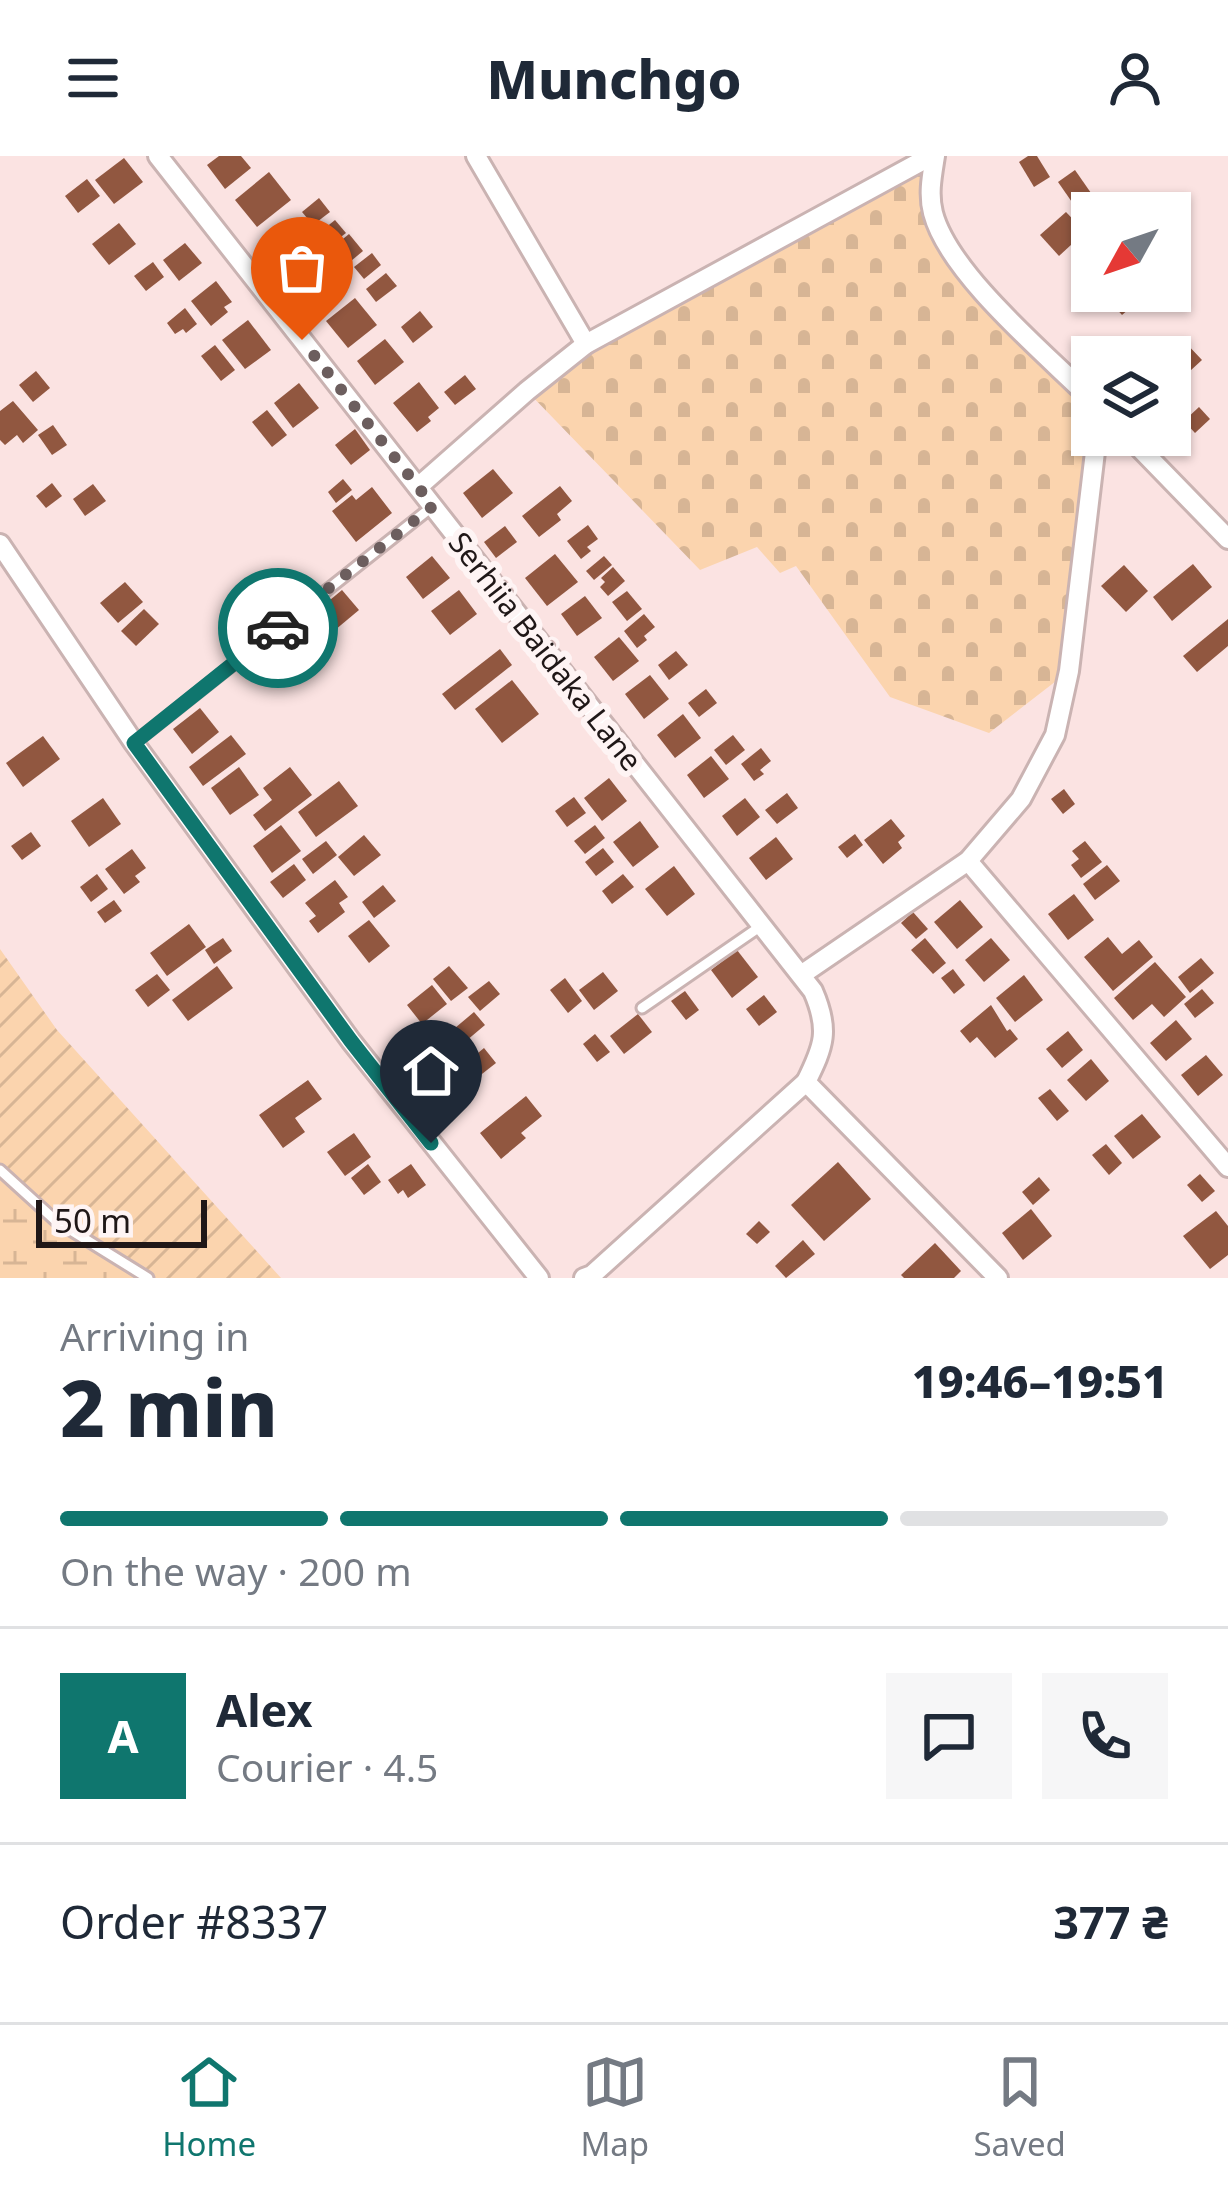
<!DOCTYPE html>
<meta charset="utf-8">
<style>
:root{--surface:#fff;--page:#f6f6f7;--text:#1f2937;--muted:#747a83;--line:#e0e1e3;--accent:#0f766e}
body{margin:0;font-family:"Noto Sans",sans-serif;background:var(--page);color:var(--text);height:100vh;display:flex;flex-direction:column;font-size:45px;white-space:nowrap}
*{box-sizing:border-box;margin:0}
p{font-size:39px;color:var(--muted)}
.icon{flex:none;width:66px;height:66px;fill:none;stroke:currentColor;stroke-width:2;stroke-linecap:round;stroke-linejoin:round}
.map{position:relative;height:1122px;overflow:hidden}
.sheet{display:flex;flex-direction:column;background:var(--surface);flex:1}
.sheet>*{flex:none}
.needle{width:78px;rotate:230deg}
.fabs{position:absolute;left:1071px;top:36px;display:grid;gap:24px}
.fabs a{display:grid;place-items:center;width:120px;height:120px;border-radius:0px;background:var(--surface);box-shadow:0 3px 9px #0004;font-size:60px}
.scale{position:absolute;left:36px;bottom:30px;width:171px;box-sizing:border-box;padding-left:12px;border:6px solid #1f1717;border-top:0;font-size:33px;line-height:42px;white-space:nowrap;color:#1f1717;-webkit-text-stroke:9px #fef4f4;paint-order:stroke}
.pin{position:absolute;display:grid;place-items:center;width:102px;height:102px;color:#fff;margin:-123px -51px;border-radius:50% 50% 50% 0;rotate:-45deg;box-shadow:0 0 12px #0007}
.pin .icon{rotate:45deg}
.courier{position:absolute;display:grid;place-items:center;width:120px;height:120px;margin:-60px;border:9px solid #0f766e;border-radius:50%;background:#fff;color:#222;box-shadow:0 3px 15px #0007}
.head em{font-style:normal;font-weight:800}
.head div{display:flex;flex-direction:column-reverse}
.head{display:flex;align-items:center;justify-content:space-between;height:204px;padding:0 60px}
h1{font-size:78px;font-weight:800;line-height:90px}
.bar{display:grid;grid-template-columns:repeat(4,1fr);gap:18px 12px;align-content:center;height:144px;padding:0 60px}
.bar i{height:15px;border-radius:9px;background:var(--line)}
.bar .active{background:var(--accent)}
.bar p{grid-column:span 4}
.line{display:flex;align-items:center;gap:30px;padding:0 60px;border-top:3px solid var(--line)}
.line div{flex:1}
.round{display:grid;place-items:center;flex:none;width:126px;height:126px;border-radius:0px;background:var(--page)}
header{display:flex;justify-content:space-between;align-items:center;height:156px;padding:0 60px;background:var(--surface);font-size:54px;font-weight:800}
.dock{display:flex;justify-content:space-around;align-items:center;height:168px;border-top:3px solid var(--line);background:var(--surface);font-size:33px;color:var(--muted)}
.dock a{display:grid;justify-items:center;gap:6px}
.dock .active{color:var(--accent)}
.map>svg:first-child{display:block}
.wetland{fill:url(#wetland-marsh)}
.cemetery{fill:url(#cemetery-stones)}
.garden{fill:url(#garden-furrows)}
.building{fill:#915740}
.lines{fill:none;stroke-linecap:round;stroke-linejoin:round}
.service-casing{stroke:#cab3b2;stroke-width:15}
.minor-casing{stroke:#cab3b2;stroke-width:24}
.service{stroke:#fff;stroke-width:9}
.minor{stroke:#fff;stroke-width:18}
.done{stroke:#6c5e5e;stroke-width:12;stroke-dasharray:0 21.6}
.route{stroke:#0f766e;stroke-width:15}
.labels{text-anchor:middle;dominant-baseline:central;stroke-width:12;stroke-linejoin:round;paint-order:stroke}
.street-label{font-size:30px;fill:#1f1717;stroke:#fef4f4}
</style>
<header><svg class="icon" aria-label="menu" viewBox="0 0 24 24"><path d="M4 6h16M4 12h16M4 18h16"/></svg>Munchgo<svg class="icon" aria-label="person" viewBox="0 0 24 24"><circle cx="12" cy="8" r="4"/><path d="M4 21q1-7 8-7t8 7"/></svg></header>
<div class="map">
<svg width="1228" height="1122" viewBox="0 0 1228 1122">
<defs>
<pattern id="wetland-marsh" width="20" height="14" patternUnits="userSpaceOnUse" patternTransform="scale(3)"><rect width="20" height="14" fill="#fbd4ae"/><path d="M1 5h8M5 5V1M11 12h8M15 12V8" fill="none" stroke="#d7b595"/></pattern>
<pattern id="cemetery-stones" width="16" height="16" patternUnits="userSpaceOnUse" patternTransform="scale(3)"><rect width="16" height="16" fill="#fbd4ae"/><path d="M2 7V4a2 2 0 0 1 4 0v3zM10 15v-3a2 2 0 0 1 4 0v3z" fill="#d7b595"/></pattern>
<pattern id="garden-furrows" width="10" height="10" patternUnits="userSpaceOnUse" patternTransform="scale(3)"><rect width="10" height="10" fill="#fbd4ae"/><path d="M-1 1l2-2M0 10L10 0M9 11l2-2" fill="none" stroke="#d7b595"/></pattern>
</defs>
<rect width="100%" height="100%" fill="#fbe3e2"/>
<polygon class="wetland" points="0,1014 148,1122 0,1122"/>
<polygon class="cemetery" points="931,0 939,77 1092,244 1092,279 1069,515 989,577 890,541 796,410 780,417 757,391 700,414 527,235 586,188"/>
<polygon class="garden" points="0,793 57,874 281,1122 148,1122 56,1065 0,1014"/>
<g class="building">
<polygon points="219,0 241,0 251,12 225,33 207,9"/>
<polygon points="1028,0 1037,0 1050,21 1034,31 1019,6"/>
<polygon points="124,2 143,26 114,48 95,24"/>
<polygon points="1075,14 1091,37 1074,49 1058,26"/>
<polygon points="269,16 291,44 257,71 235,44"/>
<polygon points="87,23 100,40 78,57 65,40"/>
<polygon points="319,42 330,56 313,69 302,56"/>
<polygon points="1066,56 1085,76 1059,100 1040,79"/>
<polygon points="293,63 311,86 285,107 266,84"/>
<polygon points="335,64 346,77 329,90 319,77"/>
<polygon points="119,67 136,88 109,109 92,88"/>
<polygon points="349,78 363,95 351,105 338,87"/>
<polygon points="185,87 202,107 179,125 163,104"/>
<polygon points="372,97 381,109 364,123 354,111"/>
<polygon points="324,102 345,129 329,142 325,137 315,145 298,123"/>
<polygon points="153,106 164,121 146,135 134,120"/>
<polygon points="386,117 397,130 376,146 366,133"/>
<polygon points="216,125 232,146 224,151 228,156 211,170 191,145"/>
<polygon points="1113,135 1140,135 1144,140 1122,159 1106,141"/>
<polygon points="355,142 377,169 348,192 326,165"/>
<polygon points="185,152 197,168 186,177 183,173 175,178 167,167"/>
<polygon points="420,155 433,171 413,187 401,171"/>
<polygon points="248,164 271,194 245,213 222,184"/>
<polygon points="385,183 404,206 375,229 357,205"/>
<polygon points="1184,185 1202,204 1178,226 1170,217 1170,201 1166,201"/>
<polygon points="215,189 235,214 221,225 201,200"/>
<polygon points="36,215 50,232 33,246 19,229"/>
<polygon points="465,219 476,233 455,249 444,236"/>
<polygon points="419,226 439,252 428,261 431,265 417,276 393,247"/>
<polygon points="299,227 319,252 293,272 274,247"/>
<polygon points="13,245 38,274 23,287 17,279 5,289 0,284 0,255"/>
<polygon points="1199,251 1210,263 1195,277 1184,265"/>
<polygon points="267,254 287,279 272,291 252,266"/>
<polygon points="53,269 67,289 52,299 38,279"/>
<polygon points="355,273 370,294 351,309 335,289"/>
<polygon points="493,313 513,337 482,362 463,337"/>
<polygon points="343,323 352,334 336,347 328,336"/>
<polygon points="52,327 62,340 46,352 36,340"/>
<polygon points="93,328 106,345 85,360 73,343"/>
<polygon points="560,330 572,345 557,358 561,364 539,381 522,360"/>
<polygon points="372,331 392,357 356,386 332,355 352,339 356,344"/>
<polygon points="588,369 598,383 587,391 591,395 581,403 567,385"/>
<polygon points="505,370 517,386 496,402 484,386"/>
<polygon points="555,398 578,426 547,450 525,422"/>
<polygon points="432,400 450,422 423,443 406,421"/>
<polygon points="604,400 612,409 594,424 586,415"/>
<polygon points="1193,408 1212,431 1172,465 1153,441"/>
<polygon points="1124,409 1148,435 1126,456 1101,430"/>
<polygon points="613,411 625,425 608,440 600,431 605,426 601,422"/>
<polygon points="125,426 143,446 118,467 100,447"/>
<polygon points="342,434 359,454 335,474 318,454"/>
<polygon points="459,434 477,458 450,479 431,455"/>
<polygon points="627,435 642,453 627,465 612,446"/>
<polygon points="585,440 602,462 577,480 561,458"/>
<polygon points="144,453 159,468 136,490 121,475"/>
<polygon points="644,458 655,471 644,480 647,484 637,492 624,475"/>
<polygon points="1228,463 1228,490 1197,516 1183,500"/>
<polygon points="619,481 639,505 613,525 594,501"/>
<polygon points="500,493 512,509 455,554 442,538"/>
<polygon points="676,495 688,509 669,524 658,509"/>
<polygon points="650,519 669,543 644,563 625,538"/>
<polygon points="512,524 539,558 502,587 475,553"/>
<polygon points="706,533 717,547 699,561 688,547"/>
<polygon points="200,552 219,576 192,598 173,573"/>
<polygon points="683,558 701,582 675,602 657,579"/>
<polygon points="231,579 246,598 203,630 189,611"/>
<polygon points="733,579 745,594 726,609 714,594"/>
<polygon points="43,580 60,603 23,631 6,607"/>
<polygon points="761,592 771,605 760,614 764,618 754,625 741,608"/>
<polygon points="711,600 729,623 704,642 687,619"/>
<polygon points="239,611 259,639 230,659 211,632"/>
<polygon points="290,611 312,639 265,675 253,659 272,644 263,632"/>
<polygon points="609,622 627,645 602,665 584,642"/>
<polygon points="339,625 358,650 316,681 298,656"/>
<polygon points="1064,633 1075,648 1063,658 1051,643"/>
<polygon points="787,637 798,652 777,668 765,654"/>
<polygon points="574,641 586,657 567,671 555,655"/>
<polygon points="103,642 121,668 89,691 71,665"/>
<polygon points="745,642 760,661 737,680 722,660"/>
<polygon points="891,663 905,680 898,686 902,692 883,708 864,684"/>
<polygon points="640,665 659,691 633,711 613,686"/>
<polygon points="281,669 301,695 272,717 253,690"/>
<polygon points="595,669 605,682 585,698 574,685"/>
<polygon points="31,676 41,690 22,704 11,690"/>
<polygon points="855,678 863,689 847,702 838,691"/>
<polygon points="364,679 381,699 354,720 338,701"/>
<polygon points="776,681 793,703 766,724 749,702"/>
<polygon points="326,685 337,699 313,718 302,703"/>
<polygon points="1085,685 1102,706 1081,722 1071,709 1079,703 1072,695"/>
<polygon points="603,692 614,706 596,720 585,706"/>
<polygon points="132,693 146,712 135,720 140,726 124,738 105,713"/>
<polygon points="294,708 306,724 283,742 270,726"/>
<polygon points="1107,709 1120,725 1095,744 1083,728"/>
<polygon points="674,710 695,738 667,760 645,733"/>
<polygon points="97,718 108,733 91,746 80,731"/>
<polygon points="623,718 634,731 612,748 602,735"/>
<polygon points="335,724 348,741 339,747 345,756 318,777 309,765 316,760 305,747"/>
<polygon points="383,729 396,745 374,762 362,746"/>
<polygon points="1074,738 1094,764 1068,784 1048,758"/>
<polygon points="114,744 122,755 105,767 97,756"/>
<polygon points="960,744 983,771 957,793 934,766"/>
<polygon points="913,756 928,773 916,783 901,767"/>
<polygon points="369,764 390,790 369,807 348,780"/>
<polygon points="189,768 206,791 167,820 150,797"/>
<polygon points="1108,781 1122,798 1139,784 1153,801 1113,835 1084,801"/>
<polygon points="223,782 232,795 214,808 205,794"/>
<polygon points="925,782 946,807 933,818 911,794"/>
<polygon points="991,782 1010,804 984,826 965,804"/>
<polygon points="737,794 758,821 732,842 711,814"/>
<polygon points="1201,802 1214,817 1190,837 1178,821"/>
<polygon points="1155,806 1186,841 1164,861 1152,848 1133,864 1114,842"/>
<polygon points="217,810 233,832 188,865 172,844"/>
<polygon points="449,810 468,832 451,845 433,823"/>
<polygon points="953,813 965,829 954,838 941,822"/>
<polygon points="603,816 618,835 594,854 579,834"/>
<polygon points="157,818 170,834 148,851 135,834"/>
<polygon points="1024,819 1043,844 1015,866 996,842"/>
<polygon points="565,822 582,845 568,857 550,834"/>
<polygon points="489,825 500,838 480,855 468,841"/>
<polygon points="432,829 447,848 422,868 407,849"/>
<polygon points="1202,833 1214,847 1195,862 1184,848"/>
<polygon points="685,835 699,854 686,864 671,845"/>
<polygon points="764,839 777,856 759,870 746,853"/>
<polygon points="991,849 1007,875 1010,873 1018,883 995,902 977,881 970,887 960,875"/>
<polygon points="474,856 485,869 466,885 455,872"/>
<polygon points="638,858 652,876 624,898 610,880"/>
<polygon points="1176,864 1192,883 1166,905 1150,887"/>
<polygon points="1068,875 1083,894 1062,912 1046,893"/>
<polygon points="595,878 610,896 597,906 583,888"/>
<polygon points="431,888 455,918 439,931 415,900"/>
<polygon points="484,892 496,907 473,925 461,911"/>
<polygon points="1206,899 1223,919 1198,940 1181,919"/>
<polygon points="1091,903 1109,925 1086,945 1067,924"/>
<polygon points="308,924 322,943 295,962 305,976 283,992 259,959"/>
<polygon points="1050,933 1069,955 1057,965 1038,942"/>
<polygon points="526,940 542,960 521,977 526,982 501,1003 480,977"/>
<polygon points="1142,958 1161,981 1133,1003 1114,980"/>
<polygon points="354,977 371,1001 345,1020 327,996"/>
<polygon points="1106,988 1122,1007 1109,1019 1092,999"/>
<polygon points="838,1006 871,1043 824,1085 791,1049"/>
<polygon points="368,1008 381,1026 364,1039 351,1022"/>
<polygon points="411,1008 426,1029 408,1042 403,1034 398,1038 388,1024"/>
<polygon points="1200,1018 1215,1035 1202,1046 1187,1029"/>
<polygon points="1039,1021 1050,1034 1033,1049 1022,1036"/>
<polygon points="1031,1053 1052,1080 1023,1104 1002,1077"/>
<polygon points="1216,1055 1228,1070 1228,1099 1210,1113 1183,1080"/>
<polygon points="759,1065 770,1076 757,1088 746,1078"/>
<polygon points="803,1084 815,1098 786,1122 775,1110"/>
<polygon points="935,1087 961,1115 954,1122 904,1122 901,1119"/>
</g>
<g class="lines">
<defs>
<g id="service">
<polyline points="134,587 433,350"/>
<polyline points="642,852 761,770"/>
<polyline points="0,1014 56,1065 148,1122"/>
</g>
<g id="minor">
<path d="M158,0L813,835C830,874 824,890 806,926L998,1122"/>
<polyline points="476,0 586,188"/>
<path d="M935,0C932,19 928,38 933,57C949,118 1046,198 1092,244"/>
<polyline points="1127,279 1228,383"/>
<polyline points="418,331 527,235 586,188 931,0"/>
<polyline points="0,388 134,587 351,885 539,1122"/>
<polyline points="968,705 1228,1011"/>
<polyline points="801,819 968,705 1021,643 1055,579 1069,515 1097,279"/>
<polyline points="584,1122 592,1119 806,926"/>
</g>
</defs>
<use href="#service" class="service-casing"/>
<use href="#minor" class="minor-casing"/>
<use href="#service" class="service"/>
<use href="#minor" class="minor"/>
</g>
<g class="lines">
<polyline class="done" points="278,472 433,350 302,184"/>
<polyline class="route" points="278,472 134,587 351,885 431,987"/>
</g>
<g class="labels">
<g class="street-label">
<text transform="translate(546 495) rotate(52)">Serhiia Baidaka Lane</text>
</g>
</g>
</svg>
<div class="fabs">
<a><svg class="needle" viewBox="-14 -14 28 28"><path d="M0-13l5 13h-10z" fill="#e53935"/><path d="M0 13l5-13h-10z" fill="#747a83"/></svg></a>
<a><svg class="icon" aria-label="layers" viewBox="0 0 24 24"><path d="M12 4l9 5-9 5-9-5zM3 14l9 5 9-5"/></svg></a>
</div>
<div class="scale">50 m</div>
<div class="pin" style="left:302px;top:184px;background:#ea580c"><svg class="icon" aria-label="bag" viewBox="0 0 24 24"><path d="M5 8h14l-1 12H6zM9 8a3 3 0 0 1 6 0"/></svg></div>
<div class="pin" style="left:431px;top:987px;background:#1f2937"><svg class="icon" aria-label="home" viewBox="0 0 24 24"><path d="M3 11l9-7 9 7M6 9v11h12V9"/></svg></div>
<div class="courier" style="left:278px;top:472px"><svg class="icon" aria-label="car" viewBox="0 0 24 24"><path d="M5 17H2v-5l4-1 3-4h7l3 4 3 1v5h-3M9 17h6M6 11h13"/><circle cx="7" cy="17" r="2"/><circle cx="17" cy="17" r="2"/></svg></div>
</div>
<section class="sheet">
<div class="head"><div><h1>2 min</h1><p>Arriving in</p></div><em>19:46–19:51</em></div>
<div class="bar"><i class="active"></i><i class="active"></i><i class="active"></i><i></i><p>On the way · 200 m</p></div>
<div class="line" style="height:216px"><b class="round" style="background:var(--accent);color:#fff">A</b><div><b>Alex</b><p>Courier · 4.5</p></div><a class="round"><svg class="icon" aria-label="chat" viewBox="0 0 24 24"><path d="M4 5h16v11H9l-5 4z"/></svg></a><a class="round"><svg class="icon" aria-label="phone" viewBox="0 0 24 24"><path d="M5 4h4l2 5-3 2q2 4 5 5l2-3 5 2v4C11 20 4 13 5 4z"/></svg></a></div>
<div class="line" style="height:156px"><div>Order #8337</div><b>377 ₴</b></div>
</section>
<nav class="dock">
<a class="active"><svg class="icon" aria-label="home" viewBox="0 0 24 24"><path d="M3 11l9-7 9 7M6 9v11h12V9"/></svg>Home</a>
<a><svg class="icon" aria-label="map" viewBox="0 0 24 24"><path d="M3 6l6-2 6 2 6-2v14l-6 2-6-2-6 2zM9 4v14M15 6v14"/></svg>Map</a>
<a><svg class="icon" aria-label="saved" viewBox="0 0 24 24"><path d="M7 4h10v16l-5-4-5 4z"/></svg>Saved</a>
</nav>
